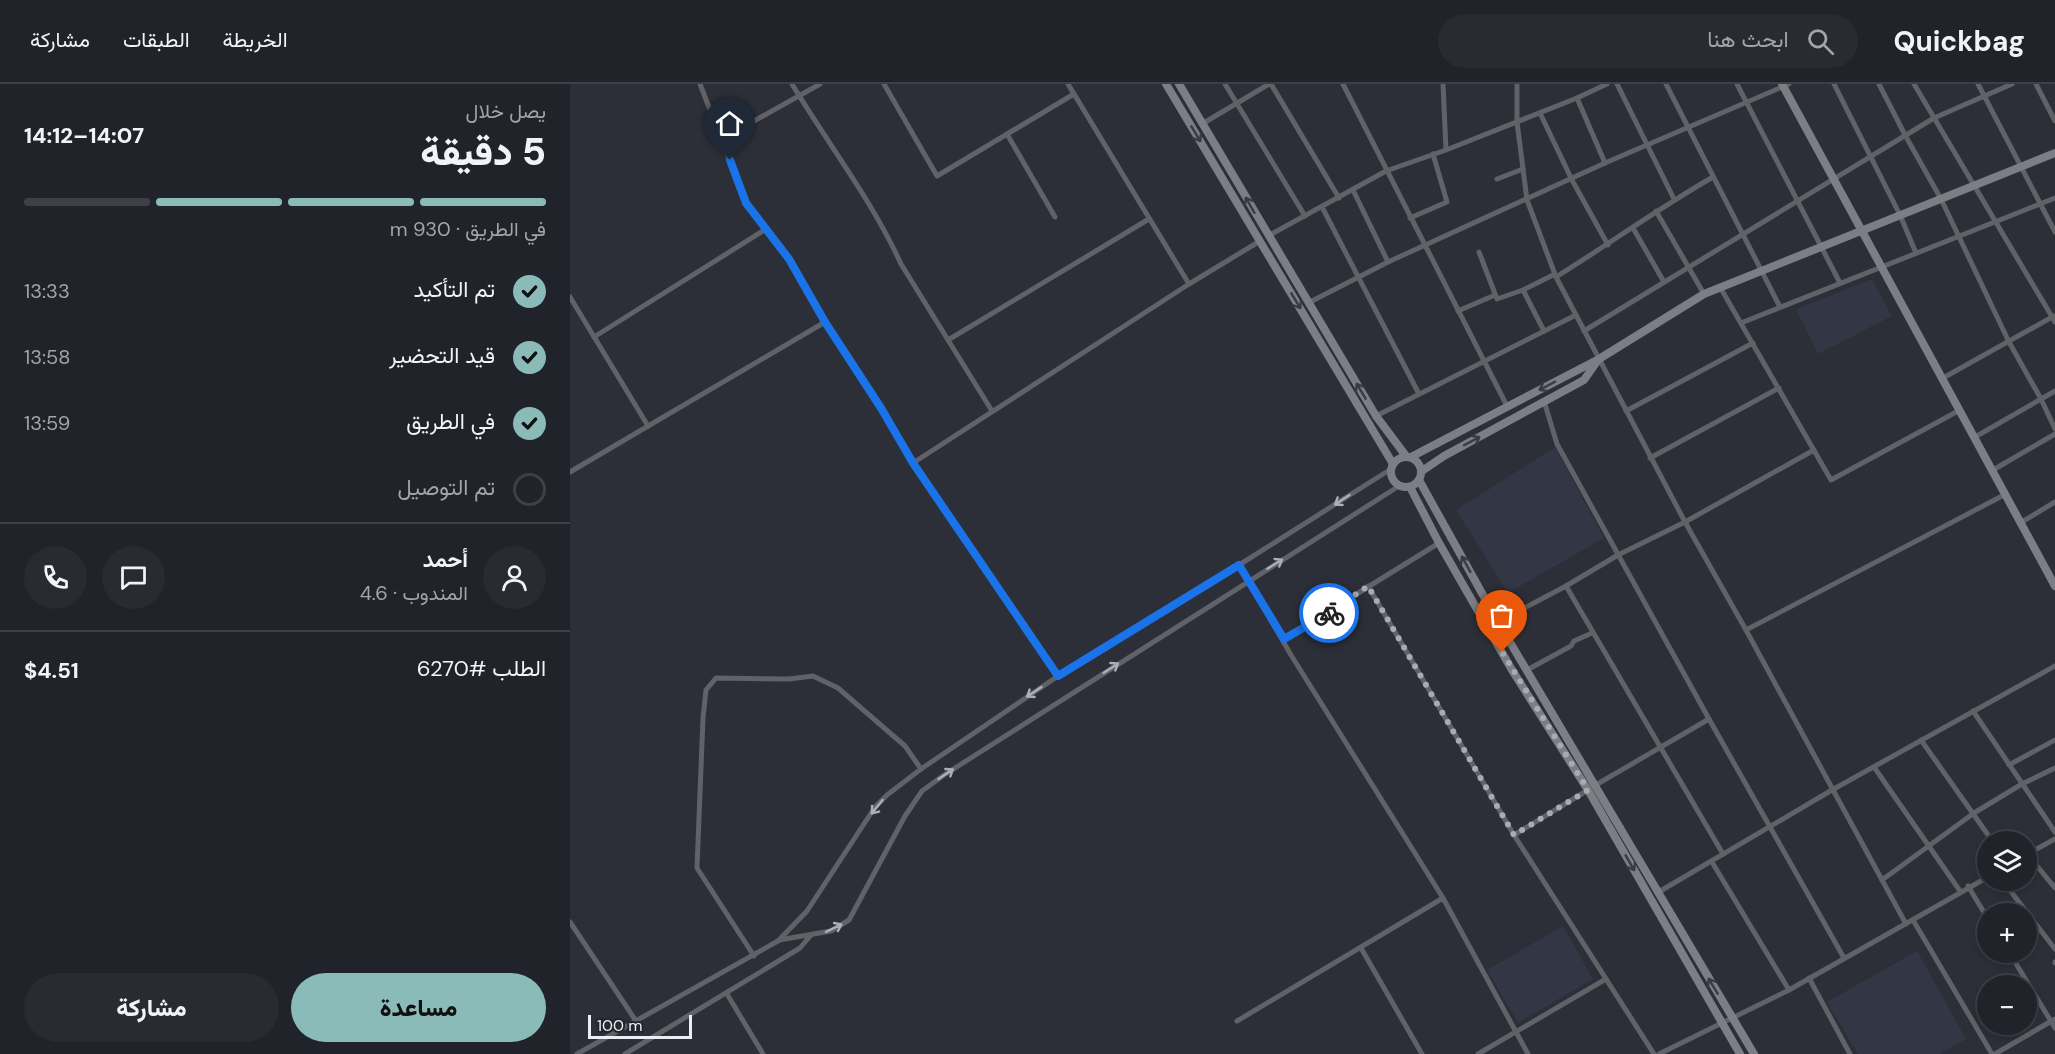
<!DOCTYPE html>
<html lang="ar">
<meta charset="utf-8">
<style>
:root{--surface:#21232a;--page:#292b32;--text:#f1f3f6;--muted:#a2a4a8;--line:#3e4047;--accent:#8bbbb9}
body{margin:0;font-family:"DM Sans",Vazirmatn,sans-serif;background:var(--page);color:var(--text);direction:rtl;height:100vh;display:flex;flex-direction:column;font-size:22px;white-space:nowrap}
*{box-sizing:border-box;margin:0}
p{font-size:20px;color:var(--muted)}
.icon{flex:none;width:33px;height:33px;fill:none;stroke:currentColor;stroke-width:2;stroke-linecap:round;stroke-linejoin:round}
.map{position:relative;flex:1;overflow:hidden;direction:ltr}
.details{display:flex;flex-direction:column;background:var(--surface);width:570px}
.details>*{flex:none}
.buttons{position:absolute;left:1407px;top:747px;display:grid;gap:12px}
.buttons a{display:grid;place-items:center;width:60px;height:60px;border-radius:50%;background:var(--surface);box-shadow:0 3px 9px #0003,0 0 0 2px var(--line);font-size:30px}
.scale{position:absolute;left:18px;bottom:15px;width:104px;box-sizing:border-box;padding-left:6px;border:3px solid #eceef4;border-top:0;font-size:16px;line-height:21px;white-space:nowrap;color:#eceef4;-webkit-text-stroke:4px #23252e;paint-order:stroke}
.pin{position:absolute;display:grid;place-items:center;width:51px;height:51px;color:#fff;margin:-62px -26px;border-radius:50% 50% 50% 0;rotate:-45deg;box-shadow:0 0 6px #0007}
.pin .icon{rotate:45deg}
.courier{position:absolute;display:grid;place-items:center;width:60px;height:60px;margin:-30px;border:4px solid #1a73e8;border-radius:50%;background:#fff;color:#222;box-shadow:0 2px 8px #0007}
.overview em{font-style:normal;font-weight:800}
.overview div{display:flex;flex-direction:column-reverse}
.overview{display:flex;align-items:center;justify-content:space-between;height:102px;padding:0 24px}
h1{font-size:39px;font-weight:800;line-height:45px}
.bar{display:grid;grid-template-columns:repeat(4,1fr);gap:9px 6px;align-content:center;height:72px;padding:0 24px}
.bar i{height:8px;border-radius:4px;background:var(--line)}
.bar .active{background:var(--accent)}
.bar p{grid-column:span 4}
.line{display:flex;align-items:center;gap:15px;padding:0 24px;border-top:2px solid var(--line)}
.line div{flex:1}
.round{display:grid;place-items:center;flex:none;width:63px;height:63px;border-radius:32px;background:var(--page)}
ol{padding:0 24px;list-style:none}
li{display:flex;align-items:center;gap:18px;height:66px}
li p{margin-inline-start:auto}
li .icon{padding:6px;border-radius:50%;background:var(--accent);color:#111;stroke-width:4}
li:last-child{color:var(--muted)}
li i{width:33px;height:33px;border:3px solid var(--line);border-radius:50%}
.action{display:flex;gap:12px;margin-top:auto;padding:12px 24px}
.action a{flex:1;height:69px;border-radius:36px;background:var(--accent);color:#111;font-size:24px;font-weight:800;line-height:69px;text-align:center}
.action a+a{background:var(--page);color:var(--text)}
header{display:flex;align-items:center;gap:36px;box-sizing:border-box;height:84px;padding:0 30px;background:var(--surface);border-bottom:2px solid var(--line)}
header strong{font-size:28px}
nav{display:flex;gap:33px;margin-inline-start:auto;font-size:21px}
.search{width:420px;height:54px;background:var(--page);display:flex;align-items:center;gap:15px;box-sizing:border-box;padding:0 21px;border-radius:33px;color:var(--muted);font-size:22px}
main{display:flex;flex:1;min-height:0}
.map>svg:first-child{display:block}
.built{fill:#323645}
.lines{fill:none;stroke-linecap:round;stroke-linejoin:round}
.street{stroke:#616267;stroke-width:5}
.secondary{stroke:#7c7e85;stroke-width:8}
.oneway{stroke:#393b44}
.oneway2{stroke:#adafb5}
.done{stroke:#a9abb2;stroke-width:6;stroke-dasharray:0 10.8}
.route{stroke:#1a73e8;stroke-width:8}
</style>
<header>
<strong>Quickbag</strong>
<div class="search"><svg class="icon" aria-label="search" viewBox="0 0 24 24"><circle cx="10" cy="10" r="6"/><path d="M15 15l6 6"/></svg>ابحث هنا</div>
<nav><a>الخريطة</a><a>الطبقات</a><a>مشاركة</a></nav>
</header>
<main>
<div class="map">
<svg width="1485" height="970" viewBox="0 0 1485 970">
<rect width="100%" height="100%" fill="#2c2f38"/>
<g class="built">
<polygon points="1302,195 1322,232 1248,270 1226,225"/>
<polygon points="985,363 1034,454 938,509 886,426"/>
<polygon points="993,842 1023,895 948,939 917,886"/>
<polygon points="1347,867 1396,955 1370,970 1288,970 1257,918"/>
</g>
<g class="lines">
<g class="street">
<polyline points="130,0 176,119 219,175 255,238 311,324 343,379 488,592"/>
<path d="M222,0C258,60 302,116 331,180L422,327"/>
<polyline points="314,0 367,92 504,10"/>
<polyline points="498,0 619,200"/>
<polyline points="655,0 735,132"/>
<polyline points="701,0 769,114"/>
<polyline points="773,0 937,322"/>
<polyline points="873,0 876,66"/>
<polyline points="947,0 947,38 957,116 986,193 1115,438 1176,546 1336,840"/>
<polyline points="1047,0 1104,115"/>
<polyline points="1096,0 1210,223"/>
<polyline points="1167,0 1270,199"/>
<polyline points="1264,0 1330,131 1346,169"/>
<polyline points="1309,0 1335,51 1371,115 1439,258 1471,315 1485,345"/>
<polyline points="1344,0 1485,238"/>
<polyline points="1408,0 1485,148"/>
<polyline points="1466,0 1485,37"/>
<polyline points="1007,14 1035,79"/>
<polyline points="970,29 1002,96 1038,161"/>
<polyline points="632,40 699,0"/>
<polyline points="437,50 485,133"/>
<polyline points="152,55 250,0"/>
<polyline points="927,95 953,85"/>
<polyline points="783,106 818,178"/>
<polyline points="752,123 849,310"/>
<polyline points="1086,127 1134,210"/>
<polyline points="840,134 877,118 863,70"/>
<polyline points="1063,144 1094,198"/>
<polyline points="698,152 816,87 876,66 1007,14 1037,0"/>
<polyline points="909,168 927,215 953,206 985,190"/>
<path d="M986,193C1039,160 1089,124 1143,93"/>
<polyline points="1150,203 1261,396 1390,326"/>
<polyline points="953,206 974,247"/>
<polyline points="0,213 78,342"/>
<polyline points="738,219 818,178 1035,79 1219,0"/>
<polyline points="888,227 925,211"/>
<polyline points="1171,239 1485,114"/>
<polyline points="1014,247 1364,34 1442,0"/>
<polyline points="24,253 196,145"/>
<polyline points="378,256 579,135"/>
<polyline points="1373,294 1484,232"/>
<polyline points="974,317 987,360 1139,635 1274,874"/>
<polyline points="1056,327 1183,259"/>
<polyline points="806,332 1006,231"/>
<polyline points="1405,353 1485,307"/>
<polyline points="1080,374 1209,304"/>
<polyline points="343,379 619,200 690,157"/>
<polyline points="1423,386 1485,350"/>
<polyline points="0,388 255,238"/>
<polyline points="1450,439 1485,418"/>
<polyline points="669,481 721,571 873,814 958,970"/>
<polyline points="798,502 944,751 1084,970"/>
<polyline points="996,502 1153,770"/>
<polyline points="928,538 996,502 1048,471 1115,438 1244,366"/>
<polyline points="1176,546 1436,410"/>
<polyline points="714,555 869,459"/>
<polyline points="957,586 1001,562 1004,557 1022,549"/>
<polyline points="1403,627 1485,748"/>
<polyline points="1351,656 1423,758"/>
<polyline points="1439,681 1485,656"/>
<polyline points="1304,683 1390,807"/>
<polyline points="1024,702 1139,635"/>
<polyline points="944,751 1018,706"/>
<polyline points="1456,771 1485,755"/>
<polyline points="1458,771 1485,804"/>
<polyline points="1142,778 1219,906"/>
<polyline points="1312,796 1404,729 1452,700 1485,684"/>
<polyline points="1432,796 1485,865"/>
<polyline points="1398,802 1418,835"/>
<polyline points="1087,809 1262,706 1485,582"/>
<polyline points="1343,836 1422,970"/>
<polyline points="0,838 66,937"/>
<polyline points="209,856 261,847 279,836 335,732 352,707 374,691 829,402"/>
<polyline points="791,864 852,970"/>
<polyline points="1439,868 1485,944"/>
<polyline points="184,872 127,784 133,634 136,606 146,594 219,595 243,592 268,604 335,662 351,685"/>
<polyline points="1485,878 1485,879"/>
<polyline points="1239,894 1280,970"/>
<polyline points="157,910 193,970"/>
<polyline points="667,937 873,814"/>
<polyline points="7,970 208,857 237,827 305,723 317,711 351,685 488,592 669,481 821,385"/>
<polyline points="55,970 230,864 241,851"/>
<polyline points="908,970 1036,895"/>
<polyline points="1089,970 1219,906 1418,793"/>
<polyline points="1425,970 1485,935"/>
</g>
<g class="secondary">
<polyline points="596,0 823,380"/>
<polyline points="609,0 806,332 836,372"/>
<polyline points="1212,0 1485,502"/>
<circle cx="836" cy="388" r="15"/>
<polyline points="841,373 1029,275 1134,210 1485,69"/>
<polyline points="852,387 874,372 1014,296 1028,276"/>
<polyline points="849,396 928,538 1184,970"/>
<polyline points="840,403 869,459 942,586 1018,706 1170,970"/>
</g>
</g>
<defs><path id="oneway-shaft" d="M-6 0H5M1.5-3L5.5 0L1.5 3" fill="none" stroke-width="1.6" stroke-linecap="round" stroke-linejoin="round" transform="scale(1.5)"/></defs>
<g class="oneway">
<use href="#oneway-shaft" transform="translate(626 50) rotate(59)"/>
<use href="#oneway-shaft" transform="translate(680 121) rotate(-120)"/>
<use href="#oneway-shaft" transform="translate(726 217) rotate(59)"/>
<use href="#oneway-shaft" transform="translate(977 302) rotate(152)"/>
<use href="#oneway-shaft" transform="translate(791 307) rotate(-121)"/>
<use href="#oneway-shaft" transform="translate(902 357) rotate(-28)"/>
<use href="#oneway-shaft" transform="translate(896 480) rotate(-119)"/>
<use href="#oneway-shaft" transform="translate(1060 779) rotate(60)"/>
<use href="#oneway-shaft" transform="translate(1143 902) rotate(-121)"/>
</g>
<g class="oneway2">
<use href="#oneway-shaft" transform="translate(772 416) rotate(147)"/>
<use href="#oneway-shaft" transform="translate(705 480) rotate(-32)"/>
<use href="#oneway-shaft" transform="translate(541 584) rotate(-33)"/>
<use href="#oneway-shaft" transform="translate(464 608) rotate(146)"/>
<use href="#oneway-shaft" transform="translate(376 690) rotate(-34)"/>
<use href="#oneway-shaft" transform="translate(307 723) rotate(129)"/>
<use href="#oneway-shaft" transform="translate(264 844) rotate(-26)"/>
</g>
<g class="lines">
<polyline class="done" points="759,529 798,502 944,751 1018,706 932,568"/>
<polyline class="route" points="160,76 176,119 219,175 255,238 311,324 343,379 488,592 669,481 714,555 759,529"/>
</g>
</svg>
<div class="buttons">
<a><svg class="icon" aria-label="layers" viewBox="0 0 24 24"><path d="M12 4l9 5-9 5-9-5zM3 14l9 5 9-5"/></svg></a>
<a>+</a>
<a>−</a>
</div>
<div class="scale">100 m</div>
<div class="pin" style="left:932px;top:568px;background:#ea580c"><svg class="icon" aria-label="bag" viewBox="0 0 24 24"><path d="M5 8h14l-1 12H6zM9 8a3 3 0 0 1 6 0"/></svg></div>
<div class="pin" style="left:160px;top:76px;background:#1f2937"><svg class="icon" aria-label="home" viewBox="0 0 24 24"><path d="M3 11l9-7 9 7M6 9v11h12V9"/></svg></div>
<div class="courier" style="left:759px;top:529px"><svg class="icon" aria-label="bike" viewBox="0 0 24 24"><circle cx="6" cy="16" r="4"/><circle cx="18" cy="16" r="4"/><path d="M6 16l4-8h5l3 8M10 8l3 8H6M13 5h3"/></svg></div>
</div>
<section class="details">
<div class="overview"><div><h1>5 دقيقة</h1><p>يصل خلال</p></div><em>14:07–14:12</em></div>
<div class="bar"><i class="active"></i><i class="active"></i><i class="active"></i><i></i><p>في الطريق · 930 m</p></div>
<ol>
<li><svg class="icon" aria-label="check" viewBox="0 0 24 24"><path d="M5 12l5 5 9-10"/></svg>تم التأكيد<p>13:33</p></li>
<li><svg class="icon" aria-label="check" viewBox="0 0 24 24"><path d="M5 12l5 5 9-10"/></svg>قيد التحضير<p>13:58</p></li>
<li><svg class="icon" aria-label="check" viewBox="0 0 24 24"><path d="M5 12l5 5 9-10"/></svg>في الطريق<p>13:59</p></li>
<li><i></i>تم التوصيل</li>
</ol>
<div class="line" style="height:108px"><a class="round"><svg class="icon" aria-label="person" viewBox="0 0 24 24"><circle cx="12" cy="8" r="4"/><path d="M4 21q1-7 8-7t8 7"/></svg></a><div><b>أحمد</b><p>المندوب · 4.6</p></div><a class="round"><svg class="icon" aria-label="chat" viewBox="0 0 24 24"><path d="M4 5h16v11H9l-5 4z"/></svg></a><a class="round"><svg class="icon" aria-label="phone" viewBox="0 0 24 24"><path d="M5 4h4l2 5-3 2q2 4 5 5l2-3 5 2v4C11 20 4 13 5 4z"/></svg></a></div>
<div class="line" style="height:78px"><div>الطلب #6270</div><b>$4.51</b></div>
<div class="action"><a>مساعدة</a><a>مشاركة</a></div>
</section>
</main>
